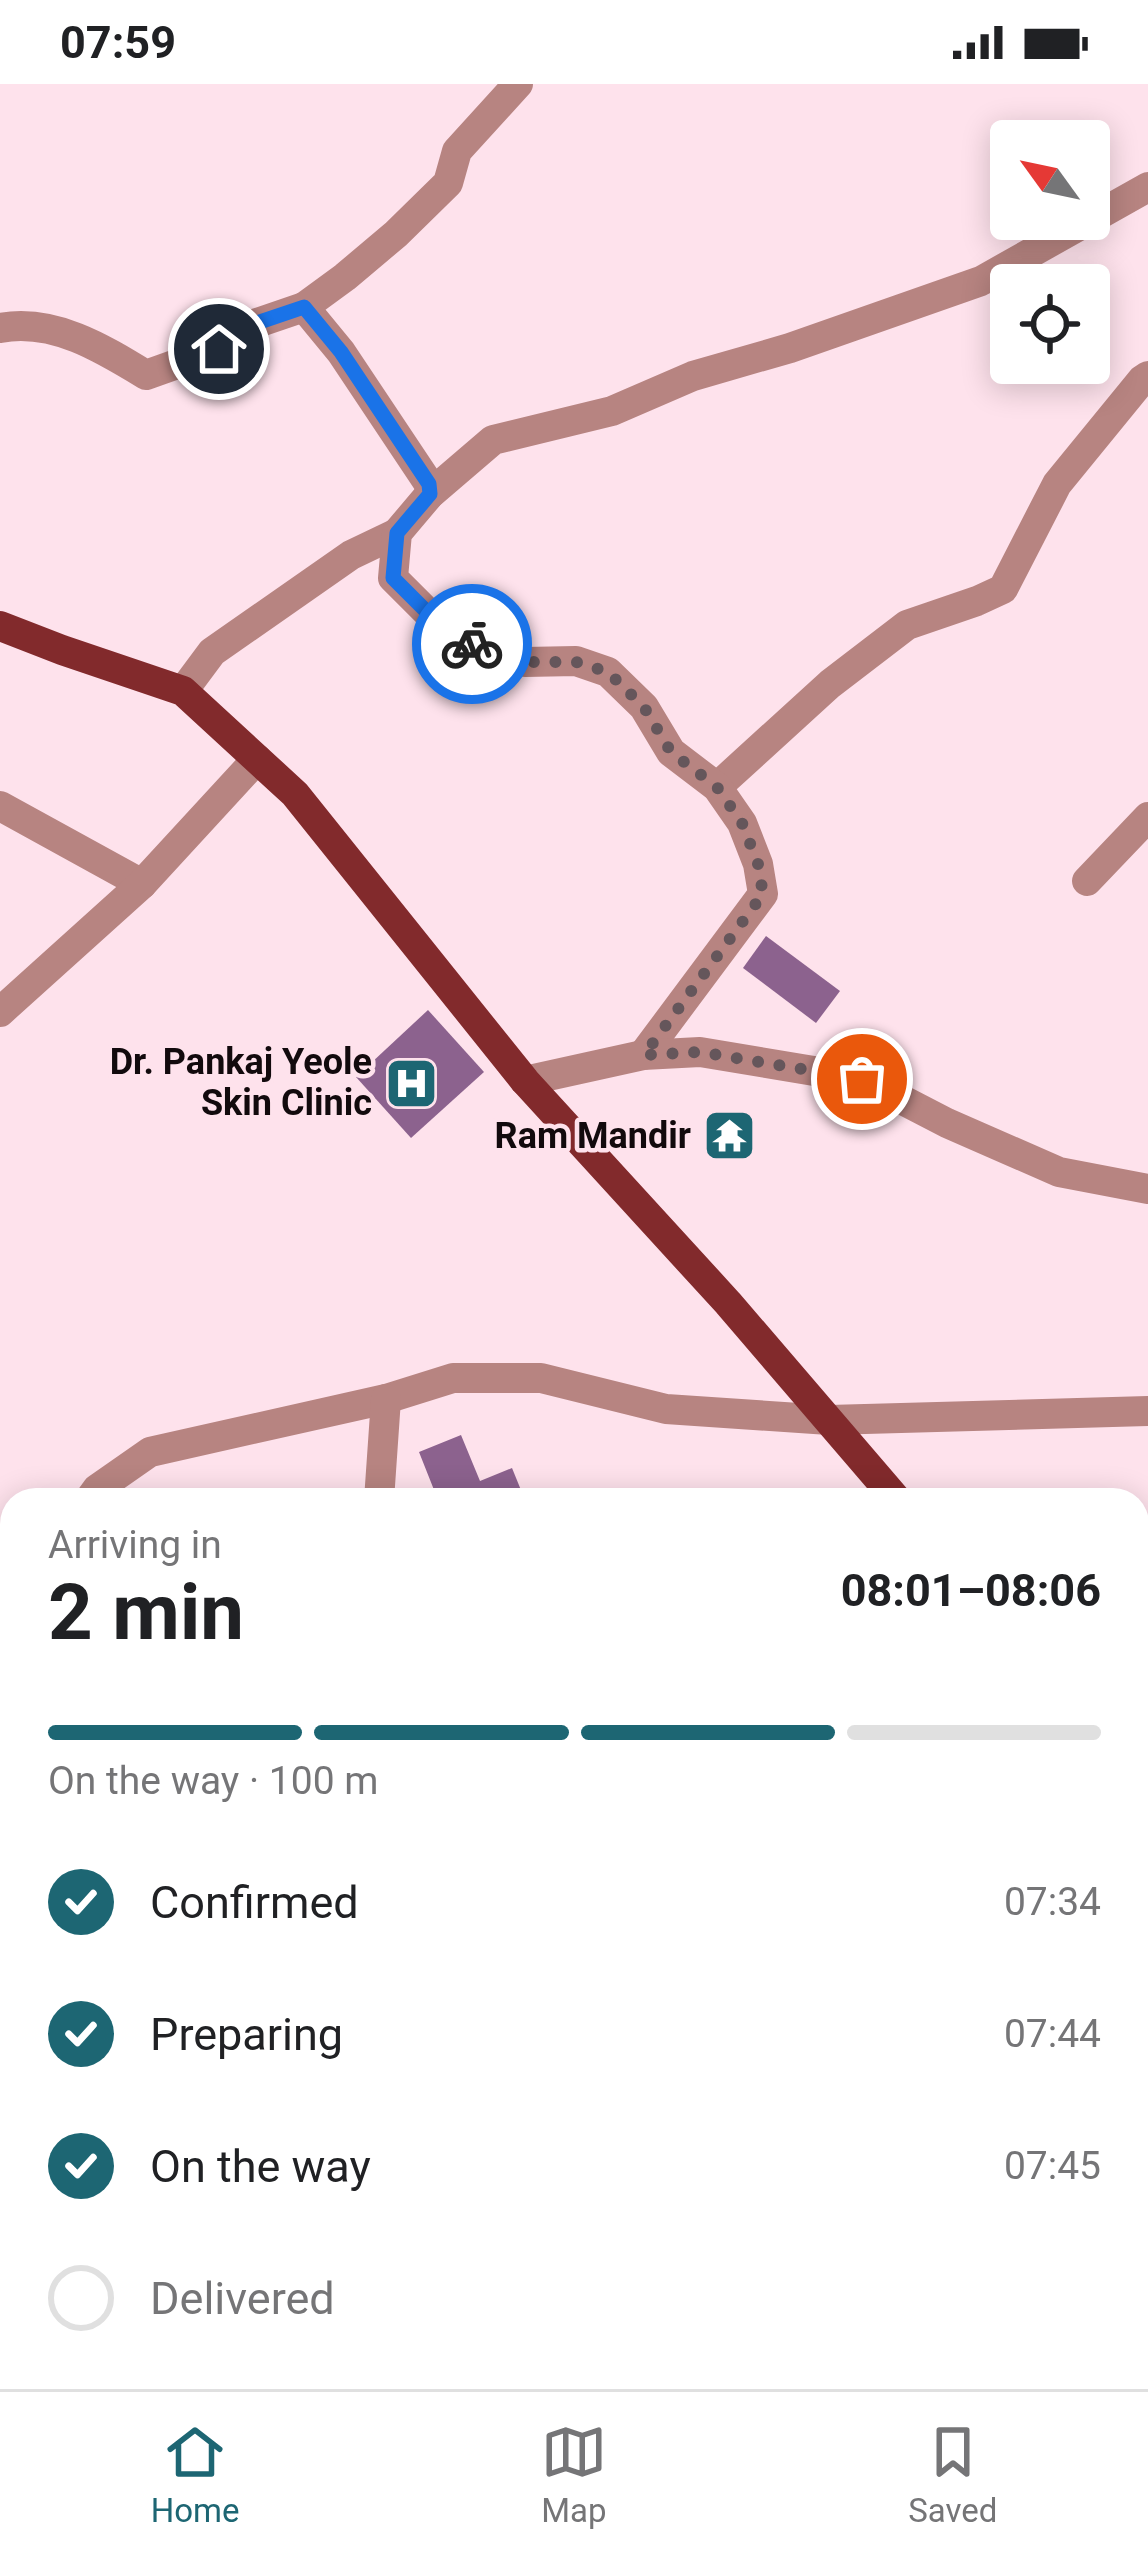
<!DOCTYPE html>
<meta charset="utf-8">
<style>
:root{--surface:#fff;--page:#f2f2f2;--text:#202124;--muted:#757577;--line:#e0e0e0;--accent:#1d6673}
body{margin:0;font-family:Roboto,sans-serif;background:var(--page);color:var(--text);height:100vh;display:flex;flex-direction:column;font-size:45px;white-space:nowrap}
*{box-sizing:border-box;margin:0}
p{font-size:39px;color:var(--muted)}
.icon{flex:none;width:66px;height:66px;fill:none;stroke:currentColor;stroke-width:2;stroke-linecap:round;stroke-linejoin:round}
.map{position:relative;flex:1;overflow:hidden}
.sheet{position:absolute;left:0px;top:1404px;width:1149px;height:903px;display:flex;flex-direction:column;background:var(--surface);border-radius:36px 36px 0 0;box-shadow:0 6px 30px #0003}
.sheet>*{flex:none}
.needle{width:78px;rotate:303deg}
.tools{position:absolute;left:990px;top:36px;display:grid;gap:24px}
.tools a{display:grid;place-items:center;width:120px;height:120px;border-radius:12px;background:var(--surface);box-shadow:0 6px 30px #0003;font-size:60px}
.pin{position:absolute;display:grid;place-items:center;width:102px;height:102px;color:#fff;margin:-51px;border:6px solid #fff;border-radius:50%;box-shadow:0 3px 12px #0007}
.courier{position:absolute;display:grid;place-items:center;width:120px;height:120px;margin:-60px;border:9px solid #1a73e8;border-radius:50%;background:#fff;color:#222;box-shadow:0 3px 15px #0007}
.summary em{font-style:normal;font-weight:700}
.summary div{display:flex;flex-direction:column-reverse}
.summary{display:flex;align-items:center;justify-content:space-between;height:204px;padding:0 48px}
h1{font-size:78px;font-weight:700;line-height:90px}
.bar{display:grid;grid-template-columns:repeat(4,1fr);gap:18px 12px;align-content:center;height:144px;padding:0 48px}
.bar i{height:15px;border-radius:9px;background:var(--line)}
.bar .on{background:var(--accent)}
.bar p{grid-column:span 4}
ol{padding:0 48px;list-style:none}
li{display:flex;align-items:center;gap:36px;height:132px}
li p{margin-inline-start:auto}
li .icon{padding:12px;border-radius:50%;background:var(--accent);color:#fff;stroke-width:4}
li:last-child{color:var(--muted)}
li i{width:66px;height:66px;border:6px solid var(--line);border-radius:50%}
.status{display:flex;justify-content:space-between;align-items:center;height:84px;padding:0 60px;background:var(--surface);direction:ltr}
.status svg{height:33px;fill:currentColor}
.tab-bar{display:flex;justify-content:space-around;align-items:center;height:168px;border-top:3px solid var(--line);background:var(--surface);font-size:33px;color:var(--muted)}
.tab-bar a{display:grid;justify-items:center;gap:6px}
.tab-bar .on{color:var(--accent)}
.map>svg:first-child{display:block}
.building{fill:#8c628e}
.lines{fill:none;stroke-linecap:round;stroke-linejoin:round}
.minor{stroke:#b78481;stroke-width:30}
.primary{stroke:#822a2c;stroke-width:30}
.done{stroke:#65565b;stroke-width:12;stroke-dasharray:0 21.6}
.route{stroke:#1a73e8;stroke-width:15}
.labels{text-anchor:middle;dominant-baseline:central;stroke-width:9;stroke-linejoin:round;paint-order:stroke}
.poi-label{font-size:36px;font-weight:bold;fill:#120a0d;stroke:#fee2ec;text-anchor:end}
</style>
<div class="status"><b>07:59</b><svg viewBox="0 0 49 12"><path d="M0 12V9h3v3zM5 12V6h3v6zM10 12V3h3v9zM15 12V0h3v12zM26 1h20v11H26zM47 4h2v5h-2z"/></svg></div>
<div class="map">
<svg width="1148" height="2305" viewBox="0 0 1148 2305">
<rect width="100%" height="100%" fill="#fee2ec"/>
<g class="building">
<polygon points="766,852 840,907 816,939 743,884"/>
<polygon points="428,926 484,988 411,1054 356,993"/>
<polygon points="461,1351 480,1397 512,1384 525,1416 481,1416 479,1411 465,1416 438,1416 419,1368"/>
<polygon points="632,2295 713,2295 729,2305 625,2305"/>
</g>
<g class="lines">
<g class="minor">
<path d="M0,244C53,234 102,264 146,291L219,265L254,240L304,223"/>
<polyline points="430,410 429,400 341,268 304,223 345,193 396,150 448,99 457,67 518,0"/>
<polyline points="183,607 212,568 351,471 397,449"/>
<polyline points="717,703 830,600 907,541 977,517 1003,505 1057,400 1142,296 1148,292"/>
<polyline points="0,722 142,800"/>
<polyline points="1087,797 1148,733"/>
<polyline points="0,928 142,800 257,675"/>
<polyline points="643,971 763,810 758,780 742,739 717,703 671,668 644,623 608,588 576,577 525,578 472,560 435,536 393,494 397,449 430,410 493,356 612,327 693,292 790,264 981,197 1148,103"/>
<polyline points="525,997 643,971 700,968 862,995 947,1039 1059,1088 1148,1105"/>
<polyline points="89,1416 97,1405 150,1368 386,1315 453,1294 541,1294 666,1325 829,1336 1148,1327"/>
<polyline points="379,1416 386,1315"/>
<polyline points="0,1492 12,1487"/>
<polyline points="0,1851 12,1842"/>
<polyline points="0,2012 12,2019"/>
<polyline points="1137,2015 1148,2008"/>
<polyline points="0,2259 12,2265"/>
<polyline points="118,2295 150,2299 186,2295"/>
<polyline points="463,2295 490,2305"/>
<polyline points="841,2305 848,2295"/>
</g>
<g class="primary">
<polyline points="0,542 62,566 183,607 295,710 525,997 728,1219 897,1416"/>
<polyline points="1137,1696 1148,1709"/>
</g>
</g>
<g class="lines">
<polyline class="done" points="472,560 525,578 576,578 608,588 644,623 671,668 717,703 742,739 758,780 763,810 644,971 700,968 862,995"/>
<polyline class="route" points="219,265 254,240 304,223 341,268 429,400 430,410 397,449 393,494 435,536 472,560"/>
</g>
<defs>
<symbol id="hospital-square" viewBox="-11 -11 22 22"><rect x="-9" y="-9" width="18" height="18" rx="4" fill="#1d6673" stroke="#fee2ec"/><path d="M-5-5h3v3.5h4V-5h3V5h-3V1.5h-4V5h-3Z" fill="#fff"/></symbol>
<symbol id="temple-square" viewBox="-11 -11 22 22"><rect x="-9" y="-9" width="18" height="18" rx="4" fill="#1d6673" stroke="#fee2ec"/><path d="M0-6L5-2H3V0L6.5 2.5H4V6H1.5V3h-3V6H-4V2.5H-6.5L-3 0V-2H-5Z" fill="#fff"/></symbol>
</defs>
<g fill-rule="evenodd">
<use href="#hospital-square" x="382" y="970" width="59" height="59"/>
<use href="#temple-square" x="700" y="1022" width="59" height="59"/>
</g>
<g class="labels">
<g class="poi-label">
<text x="372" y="978">Dr. Pankaj Yeole<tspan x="372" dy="41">Skin Clinic</tspan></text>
<text x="691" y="1052">Ram Mandir</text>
</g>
</g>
</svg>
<div class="tools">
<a><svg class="needle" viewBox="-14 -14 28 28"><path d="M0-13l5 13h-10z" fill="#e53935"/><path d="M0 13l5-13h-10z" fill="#757577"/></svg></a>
<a><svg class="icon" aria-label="locate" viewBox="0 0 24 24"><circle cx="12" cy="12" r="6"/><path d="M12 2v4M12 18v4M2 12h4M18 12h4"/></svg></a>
</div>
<div class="pin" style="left:862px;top:995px;background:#ea580c"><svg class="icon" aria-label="bag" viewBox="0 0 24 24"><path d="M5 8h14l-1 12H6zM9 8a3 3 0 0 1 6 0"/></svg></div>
<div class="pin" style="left:219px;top:265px;background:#1f2937"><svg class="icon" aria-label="home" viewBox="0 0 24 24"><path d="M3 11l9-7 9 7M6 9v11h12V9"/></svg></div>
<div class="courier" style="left:472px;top:560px"><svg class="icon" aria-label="bike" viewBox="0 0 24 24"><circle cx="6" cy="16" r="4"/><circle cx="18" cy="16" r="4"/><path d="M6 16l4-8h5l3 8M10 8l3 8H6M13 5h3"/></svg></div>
<section class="sheet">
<div class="summary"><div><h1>2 min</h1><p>Arriving in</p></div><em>08:01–08:06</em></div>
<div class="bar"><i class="on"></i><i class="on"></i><i class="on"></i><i></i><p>On the way · 100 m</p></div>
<ol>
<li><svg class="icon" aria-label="check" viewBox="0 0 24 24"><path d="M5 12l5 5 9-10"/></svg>Confirmed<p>07:34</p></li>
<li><svg class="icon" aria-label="check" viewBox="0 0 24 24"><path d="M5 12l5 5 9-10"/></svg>Preparing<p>07:44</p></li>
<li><svg class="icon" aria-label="check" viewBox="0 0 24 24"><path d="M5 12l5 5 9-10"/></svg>On the way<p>07:45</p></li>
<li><i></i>Delivered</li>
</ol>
</section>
</div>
<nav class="tab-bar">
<a class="on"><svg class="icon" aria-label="home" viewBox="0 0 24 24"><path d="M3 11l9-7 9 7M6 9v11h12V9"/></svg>Home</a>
<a><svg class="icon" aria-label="map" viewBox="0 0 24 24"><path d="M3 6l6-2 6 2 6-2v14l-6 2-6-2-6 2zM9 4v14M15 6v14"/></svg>Map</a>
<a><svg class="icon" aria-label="saved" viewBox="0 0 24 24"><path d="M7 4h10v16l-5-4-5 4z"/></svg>Saved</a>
</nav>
